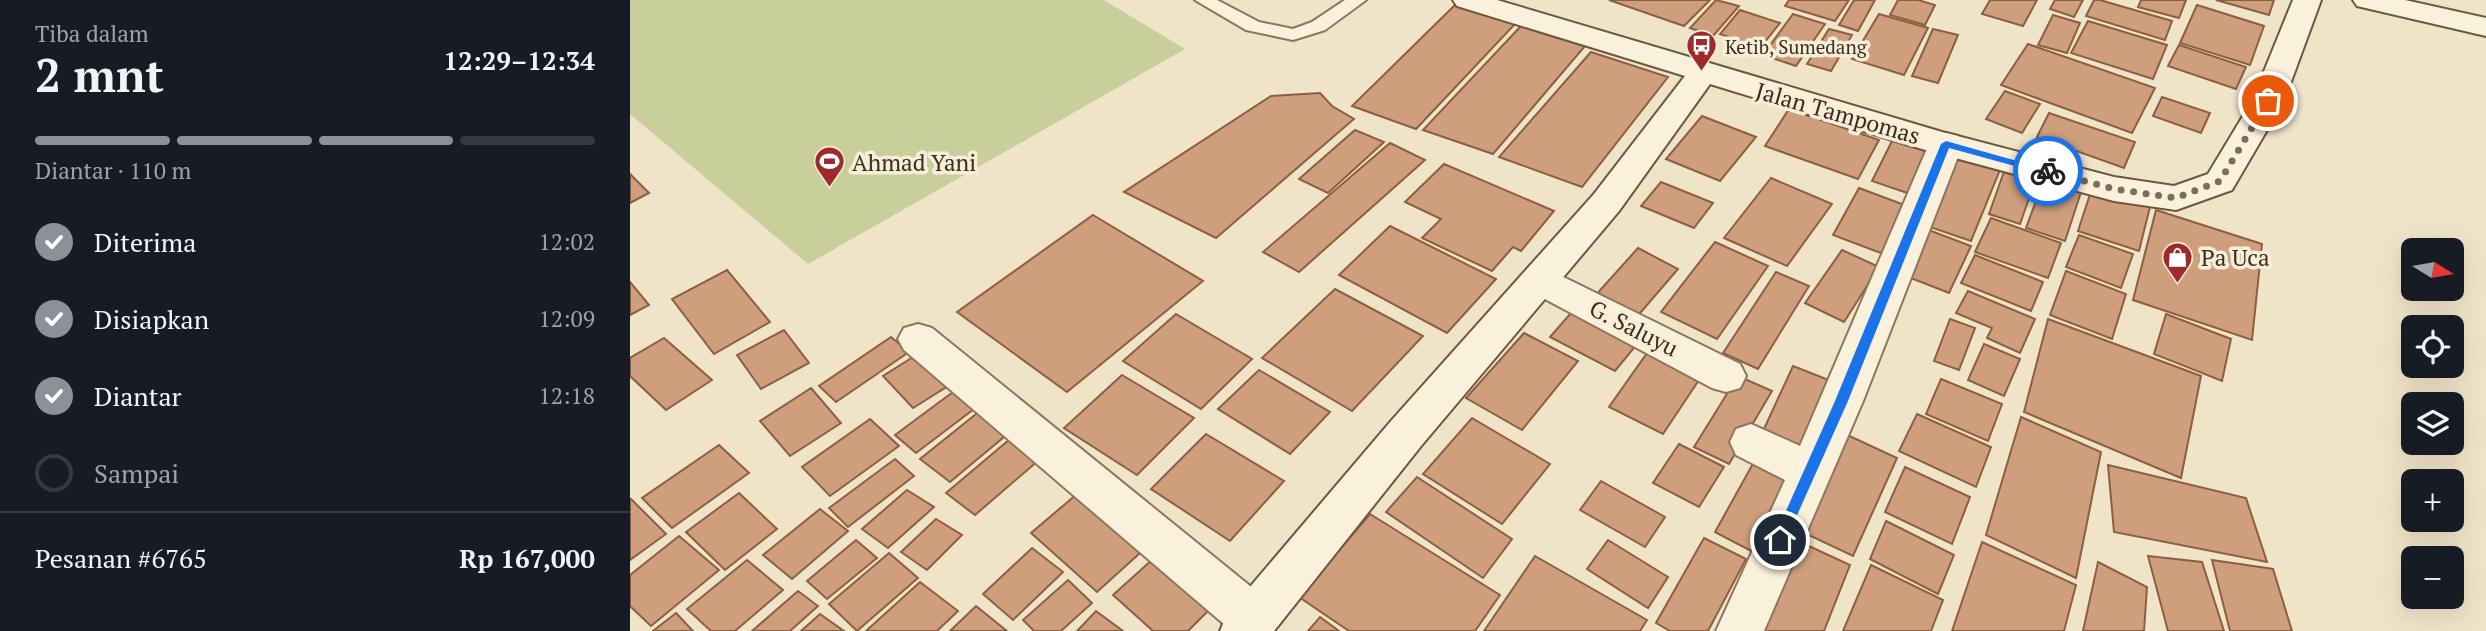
<!DOCTYPE html>
<html lang="id">
<meta charset="utf-8">
<style>
:root{--surface:#171b24;--page:#242831;--text:#f1f3f6;--muted:#9ea1a6;--line:#363941;--accent:#8c9099}
body{margin:0;font-family:"PT Serif",serif;background:var(--page);color:var(--text);height:100vh;display:flex;flex-direction:column;font-size:26px;white-space:nowrap}
*{box-sizing:border-box;margin:0}
p{font-size:23px;color:var(--muted)}
.icon{flex:none;width:38px;height:38px;fill:none;stroke:currentColor;stroke-width:2;stroke-linecap:round;stroke-linejoin:round}
.map{position:relative;flex:1;overflow:hidden}
.drawer{display:flex;flex-direction:column;background:var(--surface);width:630px}
.drawer>*{flex:none}
.needle{width:46px;rotate:101deg}
.buttons{position:absolute;left:1771px;top:238px;display:grid;gap:14px}
.buttons a{display:grid;place-items:center;width:63px;height:63px;border-radius:10px;background:var(--surface);box-shadow:0 7px 28px #0002;font-size:35px}
.pin{position:absolute;display:grid;place-items:center;width:60px;height:60px;color:#fff;margin:-30px;border:4px solid #fff;border-radius:50%;box-shadow:0 2px 7px #0007}
.courier{position:absolute;display:grid;place-items:center;width:70px;height:70px;margin:-35px;border:5px solid #1a73e8;border-radius:50%;background:#fff;color:#222;box-shadow:0 2px 9px #0007}
.summary em{font-style:normal;font-weight:800}
.summary div{display:flex;flex-direction:column-reverse}
.summary{display:flex;align-items:center;justify-content:space-between;height:119px;padding:0 35px}
h1{font-size:46px;font-weight:800;line-height:52px}
.bar{display:grid;grid-template-columns:repeat(4,1fr);gap:10px 7px;align-content:center;height:84px;padding:0 35px}
.bar i{height:9px;border-radius:5px;background:var(--line)}
.bar .current{background:var(--accent)}
.bar p{grid-column:span 4}
.line{display:flex;align-items:center;gap:18px;padding:0 35px;border-top:2px solid var(--line)}
.line div{flex:1}
ol{padding:0 35px;list-style:none}
li{display:flex;align-items:center;gap:21px;height:77px}
li p{margin-inline-start:auto}
li .icon{padding:7px;border-radius:50%;background:var(--accent);color:#fff;stroke-width:4}
li:last-child{color:var(--muted)}
li i{width:38px;height:38px;border:4px solid var(--line);border-radius:50%}
main{display:flex;flex:1;min-height:0}
.map>svg:first-child{display:block}
.green{fill:#c9cf9b}
.building{fill:#cf9f7d;stroke:#8d5f41;stroke-width:2}
.lines{fill:none;stroke-linecap:round;stroke-linejoin:round}
.lane-casing{stroke:#8d765c;stroke-width:4}
.street-casing{stroke:#8d765c;stroke-width:4}
.secondary-casing{stroke:#6f573f;stroke-width:4}
.lane{fill:#faf1dc;fill-rule:evenodd}
.street{fill:#faf1dc;fill-rule:evenodd}
.secondary{fill:#faf1dc;fill-rule:evenodd}
.route{fill:#1a73e8}
.done{stroke:#7c6e5b;stroke-width:7;stroke-dasharray:0 12.6}
.labels{text-anchor:middle;dominant-baseline:central;stroke-width:7;stroke-linejoin:round;paint-order:stroke}
.far-poi-label{font-size:19px;fill:#3d2e20;stroke:#f7eed8;text-anchor:start}
.street-label{font-size:23px;fill:#3d2e20;stroke:#f7eed8}
.poi-label{font-size:23px;fill:#3d2e20;stroke:#f7eed8;text-anchor:start}
</style>
<main>
<section class="drawer">
<div class="summary"><div><h1>2 mnt</h1><p>Tiba dalam</p></div><em>12:29–12:34</em></div>
<div class="bar"><i class="current"></i><i class="current"></i><i class="current"></i><i></i><p>Diantar · 110 m</p></div>
<ol>
<li><svg class="icon" aria-label="check" viewBox="0 0 24 24"><path d="M5 12l5 5 9-10"/></svg>Diterima<p>12:02</p></li>
<li><svg class="icon" aria-label="check" viewBox="0 0 24 24"><path d="M5 12l5 5 9-10"/></svg>Disiapkan<p>12:09</p></li>
<li><svg class="icon" aria-label="check" viewBox="0 0 24 24"><path d="M5 12l5 5 9-10"/></svg>Diantar<p>12:18</p></li>
<li><i></i>Sampai</li>
</ol>
<div class="line" style="height:91px"><div>Pesanan #6765</div><b>Rp 167,000</b></div>
</section>
<div class="map">
<svg width="1856" height="631" viewBox="0 0 1856 631">
<rect width="100%" height="100%" fill="#f0e4c8"/>
<polygon class="green" points="0,0 474,0 555,49 178,264 0,114"/>
<g class="building">
<polygon points="979,0 1080,0 1054,26"/>
<polygon points="1086,0 1109,6 1083,36 1060,28"/>
<polygon points="1159,0 1219,0 1205,21 1155,6"/>
<polygon points="1224,0 1245,0 1228,31 1209,25"/>
<polygon points="1268,0 1288,0 1305,5 1295,25 1260,15"/>
<polygon points="1360,0 1407,0 1393,26 1352,14"/>
<polygon points="1425,0 1453,0 1444,17 1420,9"/>
<polygon points="1464,0 1470,0 1542,21 1535,40 1456,16"/>
<polygon points="1511,0 1556,0 1549,18 1508,7"/>
<polygon points="1586,0 1644,0 1639,15"/>
<polygon points="825,5 885,24 786,129 722,106"/>
<polygon points="1567,5 1634,26 1620,65 1550,43"/>
<polygon points="1110,10 1150,23 1130,48 1090,34"/>
<polygon points="1163,14 1195,24 1166,66 1133,55"/>
<polygon points="1249,14 1298,28 1274,75 1222,59"/>
<polygon points="1423,15 1450,23 1437,53 1408,45"/>
<polygon points="1458,21 1537,45 1523,79 1441,53"/>
<polygon points="891,26 955,46 863,154 793,130"/>
<polygon points="1199,29 1222,35 1201,71 1177,64"/>
<polygon points="1303,29 1328,35 1308,83 1282,76"/>
<polygon points="1398,44 1525,88 1502,133 1371,85"/>
<polygon points="1549,45 1616,67 1606,89 1538,66"/>
<polygon points="961,52 1038,77 952,187 869,157"/>
<polygon points="1375,91 1410,104 1392,133 1356,119"/>
<polygon points="690,93 702,106 724,119 586,238 494,192 641,96"/>
<polygon points="1532,97 1580,113 1571,133 1523,116"/>
<polygon points="1159,109 1249,140 1228,179 1135,146"/>
<polygon points="1419,113 1505,142 1494,168 1407,137"/>
<polygon points="1072,116 1126,137 1090,181 1036,159"/>
<polygon points="725,130 754,142 698,193 669,179"/>
<polygon points="1265,135 1307,149 1286,196 1242,181"/>
<polygon points="760,143 795,160 669,272 633,252"/>
<polygon points="1325,151 1372,165 1341,241 1294,225"/>
<polygon points="1377,163 1408,173 1390,224 1359,214"/>
<polygon points="814,164 924,211 891,251 883,247 862,271 792,238 811,219 775,202"/>
<polygon points="0,174 19,193 0,203"/>
<polygon points="1416,174 1453,186 1435,241 1396,228"/>
<polygon points="1141,178 1202,204 1157,266 1094,238"/>
<polygon points="1031,182 1083,203 1064,228 1011,206"/>
<polygon points="1229,188 1280,207 1256,255 1203,235"/>
<polygon points="1462,188 1520,207 1509,251 1448,231"/>
<polygon points="1526,210 1632,244 1622,340 1503,300"/>
<polygon points="463,215 573,281 437,392 327,312"/>
<polygon points="1361,218 1431,243 1418,278 1345,252"/>
<polygon points="760,226 866,279 817,333 709,275"/>
<polygon points="1296,229 1341,246 1319,293 1273,275"/>
<polygon points="1449,235 1503,254 1491,288 1436,267"/>
<polygon points="1085,242 1138,266 1087,339 1031,312"/>
<polygon points="1008,248 1048,269 1005,319 964,297"/>
<polygon points="1212,250 1249,267 1214,322 1175,303"/>
<polygon points="1345,255 1413,282 1401,311 1331,283"/>
<polygon points="97,270 140,322 84,354 42,299"/>
<polygon points="1436,271 1496,294 1482,339 1420,315"/>
<polygon points="1146,272 1179,286 1128,369 1093,353"/>
<polygon points="0,282 19,305 0,315"/>
<polygon points="705,289 793,336 722,411 632,358"/>
<polygon points="1338,291 1405,319 1390,353 1357,338 1362,328 1326,313"/>
<polygon points="948,305 1012,338 985,371 920,337"/>
<polygon points="546,314 622,359 571,409 493,361"/>
<polygon points="1536,314 1601,339 1592,381 1524,354"/>
<polygon points="1320,319 1345,328 1329,370 1304,361"/>
<polygon points="1418,319 1571,376 1551,478 1394,412"/>
<polygon points="154,330 179,363 131,389 107,355"/>
<polygon points="894,333 948,361 892,430 836,398"/>
<polygon points="261,337 279,352 206,402 189,386"/>
<polygon points="34,338 82,380 36,410 0,376 0,358"/>
<polygon points="1354,344 1390,359 1374,396 1338,380"/>
<polygon points="1022,346 1075,371 1033,434 979,407"/>
<polygon points="296,349 326,381 283,408 253,376"/>
<polygon points="1163,366 1204,382 1171,460 1128,442"/>
<polygon points="629,370 700,412 660,454 588,409"/>
<polygon points="492,375 564,418 507,475 434,428"/>
<polygon points="1108,376 1142,391 1099,464 1064,447"/>
<polygon points="1311,379 1372,404 1358,441 1296,414"/>
<polygon points="181,388 211,423 160,456 130,421"/>
<polygon points="323,392 344,409 286,453 265,435"/>
<polygon points="351,410 380,432 320,482 290,459"/>
<polygon points="1287,414 1361,447 1346,487 1269,451"/>
<polygon points="1391,417 1471,452 1446,578 1356,535"/>
<polygon points="842,418 920,464 872,524 793,474"/>
<polygon points="240,419 269,446 200,496 172,467"/>
<polygon points="1213,433 1267,458 1223,556 1166,529"/>
<polygon points="576,434 654,481 600,541 521,489"/>
<polygon points="380,439 409,460 345,515 316,493"/>
<polygon points="1049,444 1094,467 1069,507 1023,483"/>
<polygon points="89,445 119,473 42,528 12,498"/>
<polygon points="1130,451 1167,469 1123,552 1085,532"/>
<polygon points="265,459 284,476 218,527 199,508"/>
<polygon points="1478,465 1616,498 1637,562 1484,532"/>
<polygon points="1275,467 1340,497 1322,544 1255,512"/>
<polygon points="787,477 882,539 853,578 756,512"/>
<polygon points="971,481 1035,517 1015,547 950,510"/>
<polygon points="454,488 520,544 467,592 401,533"/>
<polygon points="277,490 304,507 258,548 232,529"/>
<polygon points="109,493 147,529 95,570 56,532"/>
<polygon points="1,499 36,534 0,560 0,500"/>
<polygon points="190,509 218,531 162,579 133,555"/>
<polygon points="740,514 870,595 845,631 719,631 669,597"/>
<polygon points="306,519 332,535 297,570 271,552"/>
<polygon points="1256,521 1324,555 1308,594 1240,559"/>
<polygon points="49,536 89,570 21,626 0,606 0,575"/>
<polygon points="1074,538 1116,559 1078,631 1040,631 1026,623"/>
<polygon points="226,540 247,558 197,599 177,581"/>
<polygon points="978,540 1038,577 1018,608 957,569"/>
<polygon points="1168,541 1220,565 1194,631 1128,631"/>
<polygon points="1352,542 1446,585 1434,631 1322,631"/>
<polygon points="402,548 433,572 383,620 353,594"/>
<polygon points="259,553 288,578 227,631 199,604"/>
<polygon points="905,556 1017,620 1010,631 854,631"/>
<polygon points="1518,556 1572,562 1594,631 1538,631"/>
<polygon points="524,558 582,607 558,631 523,631 483,595"/>
<polygon points="117,560 153,590 105,631 81,631 57,609"/>
<polygon points="1582,560 1643,569 1662,631 1600,631"/>
<polygon points="1468,562 1517,587 1514,631 1453,631"/>
<polygon points="1241,565 1313,600 1301,631 1213,631"/>
<polygon points="438,580 462,603 431,631 404,631 393,620"/>
<polygon points="290,582 328,611 307,631 236,631"/>
<polygon points="168,591 188,606 160,631 122,631"/>
<polygon points="346,606 377,631 320,631"/>
<polygon points="466,611 493,631 447,631"/>
<polygon points="46,613 63,631 23,631"/>
<polygon points="190,614 214,631 171,631"/>
<polygon points="690,617 709,631 678,631"/>
</g>
<g class="lines">
<defs>
<polygon id="lane" points="565,0 587,0 629,22 663,29 682,22 715,0 736,0 695,30 663,40 616,30"/>
<g id="street">
<polygon points="1316,133 1328,136 1333,144 1233,401 1134,631 1086,631 1155,480 1106,455 1100,442 1106,429 1121,424 1170,446 1299,144 1304,136"/>
<polygon points="911,266 1110,364 1116,376 1110,388 1096,392 1082,388 898,290 892,280 898,270"/>
<polygon points="288,324 302,328 641,603 648,619 643,631 602,631 274,350 268,339 274,328"/>
</g>
<g id="secondary">
<polygon points="823,0 867,0 1312,132 1484,177 1544,186 1578,174 1622,101 1663,0 1691,0 1654,101 1602,190 1546,210 1484,201 1292,149 1080,84 989,211 791,446 644,631 590,631 597,614 761,421 964,194 1055,76 827,6"/>
<polygon points="1723,0 1775,0 1856,18 1856,36 1727,6"/>
</g>
</defs>
<use href="#lane" class="lane-casing"/>
<use href="#street" class="street-casing"/>
<use href="#secondary" class="secondary-casing"/>
<use href="#lane" class="lane"/>
<use href="#street" class="street"/>
<use href="#secondary" class="secondary"/>
</g>
<polygon class="route" points="1316,141 1423,171 1418,175 1319,148 1218,401 1156,540 1150,546 1145,545 1143,540 1205,401 1311,144"/>
<g class="lines">
<polyline class="done" points="1418,171 1484,189 1546,198 1590,181 1638,101"/>
</g>
<defs>
<symbol id="bus-pin" viewBox="-11 -11 22 30"><path d="M0 17L-7.5 6A9.5 9.5 0 1 1 7.5 6Z" fill="#9e2a2b" stroke="#f7eed8"/><path d="M-5-6H5V4H4V6H2V4H-2V6H-4V4H-5ZM-3.5-4V0h7V-4ZM-3.5 1.2v1.5H-2V1.2ZM2 1.2v1.5H3.5V1.2Z" fill="#fff"/></symbol>
<symbol id="stadium-pin" viewBox="-11 -11 22 30"><path d="M0 17L-7.5 6A9.5 9.5 0 1 1 7.5 6Z" fill="#9e2a2b" stroke="#f7eed8"/><path d="M0-5a6.5 5 0 1 0 0 10a6.5 5 0 1 0 0-10ZM-3.5-1.8h7v3.6h-7Z" fill="#fff"/></symbol>
<symbol id="shop-pin" viewBox="-11 -11 22 30"><path d="M0 17L-7.5 6A9.5 9.5 0 1 1 7.5 6Z" fill="#9e2a2b" stroke="#f7eed8"/><path d="M-5-2.5h2.3a2.7 3.5 0 0 1 5.4 0H5L5.5 6h-11ZM-1.5-2.5h3a1.5 2.3 0 0 0-3 0Z" fill="#fff"/></symbol>
</defs>
<g fill-rule="evenodd">
<use href="#bus-pin" x="1054" y="28" width="35" height="47"/>
<use href="#stadium-pin" x="182" y="144" width="35" height="47"/>
<use href="#shop-pin" x="1530" y="240" width="35" height="47"/>
</g>
<g class="labels">
<g class="far-poi-label">
<text x="1095" y="46">Ketib, Sumedang</text>
</g>
<g class="street-label">
<text transform="translate(1208 113) rotate(16)">Jalan Tampomas</text>
<text transform="translate(1004 328) rotate(27)">G. Saluyu</text>
</g>
<g class="poi-label">
<text x="222" y="162">Ahmad Yani</text>
<text x="1571" y="257">Pa Uca</text>
</g>
</g>
</svg>
<div class="buttons">
<a><svg class="needle" viewBox="-14 -14 28 28"><path d="M0-13l5 13h-10z" fill="#e53935"/><path d="M0 13l5-13h-10z" fill="#9ea1a6"/></svg></a>
<a><svg class="icon" aria-label="locate" viewBox="0 0 24 24"><circle cx="12" cy="12" r="6"/><path d="M12 2v4M12 18v4M2 12h4M18 12h4"/></svg></a>
<a><svg class="icon" aria-label="layers" viewBox="0 0 24 24"><path d="M12 4l9 5-9 5-9-5zM3 14l9 5 9-5"/></svg></a>
<a>+</a>
<a>−</a>
</div>
<div class="pin" style="left:1638px;top:101px;background:#ea580c"><svg class="icon" aria-label="bag" viewBox="0 0 24 24"><path d="M5 8h14l-1 12H6zM9 8a3 3 0 0 1 6 0"/></svg></div>
<div class="pin" style="left:1150px;top:540px;background:#1f2937"><svg class="icon" aria-label="home" viewBox="0 0 24 24"><path d="M3 11l9-7 9 7M6 9v11h12V9"/></svg></div>
<div class="courier" style="left:1418px;top:171px"><svg class="icon" aria-label="bike" viewBox="0 0 24 24"><circle cx="6" cy="16" r="4"/><circle cx="18" cy="16" r="4"/><path d="M6 16l4-8h5l3 8M10 8l3 8H6M13 5h3"/></svg></div>
</div>
</main>
